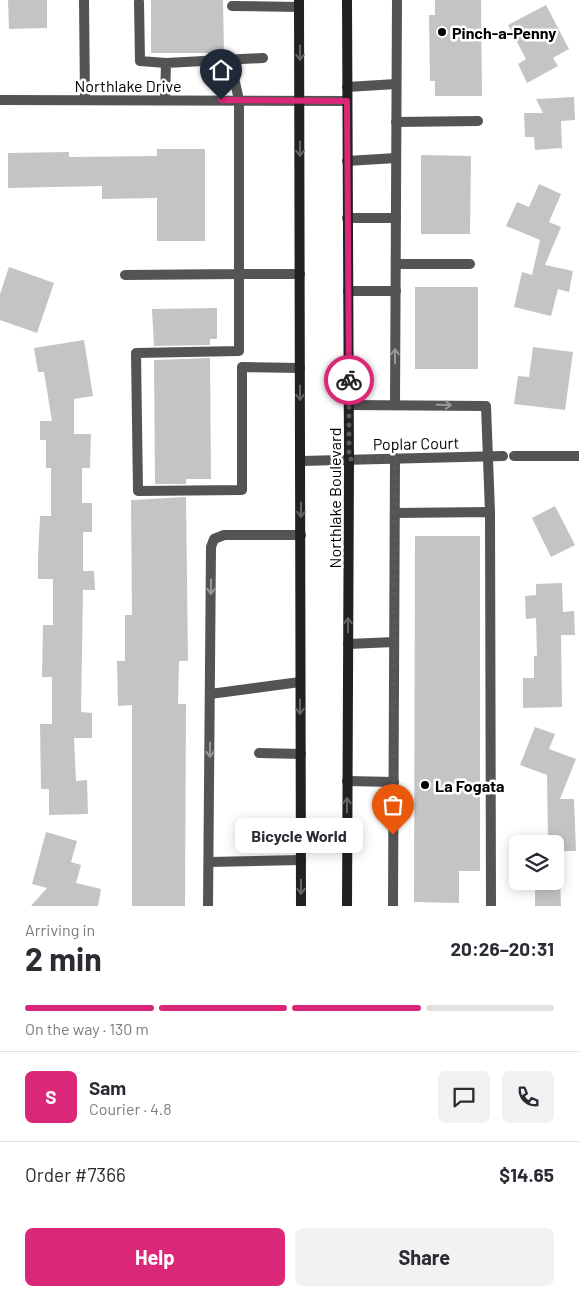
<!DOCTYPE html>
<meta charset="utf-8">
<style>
:root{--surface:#fff;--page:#f2f2f3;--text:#2b2b33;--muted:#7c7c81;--line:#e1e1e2;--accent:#db2777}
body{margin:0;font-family:Barlow,sans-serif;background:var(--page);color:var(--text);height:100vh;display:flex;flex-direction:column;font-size:19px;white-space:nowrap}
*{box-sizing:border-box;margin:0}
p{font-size:16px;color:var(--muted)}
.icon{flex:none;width:28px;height:28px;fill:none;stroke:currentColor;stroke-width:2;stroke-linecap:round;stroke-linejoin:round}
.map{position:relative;height:906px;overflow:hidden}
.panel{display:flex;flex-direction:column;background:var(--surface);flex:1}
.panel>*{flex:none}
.fabs{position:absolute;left:509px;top:835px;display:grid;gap:10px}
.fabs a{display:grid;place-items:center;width:55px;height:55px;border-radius:8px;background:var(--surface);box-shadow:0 2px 12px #0003;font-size:25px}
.pin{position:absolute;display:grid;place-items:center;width:42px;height:42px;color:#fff;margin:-51px -21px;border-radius:50% 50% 50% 0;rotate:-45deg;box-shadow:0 0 5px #0007}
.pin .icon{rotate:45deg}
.courier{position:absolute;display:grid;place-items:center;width:50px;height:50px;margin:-25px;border:4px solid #db2777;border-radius:50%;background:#fff;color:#222;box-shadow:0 1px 6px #0007}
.bubble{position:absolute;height:35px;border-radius:8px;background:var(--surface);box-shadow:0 2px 12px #0003;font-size:16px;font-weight:700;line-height:35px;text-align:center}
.overview em{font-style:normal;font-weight:700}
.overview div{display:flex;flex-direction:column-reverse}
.overview{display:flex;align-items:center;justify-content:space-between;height:85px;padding:0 25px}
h1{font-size:32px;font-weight:700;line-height:38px}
.bar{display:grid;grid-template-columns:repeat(4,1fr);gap:8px 5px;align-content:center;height:60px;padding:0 25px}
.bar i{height:6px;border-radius:4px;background:var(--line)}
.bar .on{background:var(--accent)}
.bar p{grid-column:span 4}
.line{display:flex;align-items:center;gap:12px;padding:0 25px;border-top:1px solid var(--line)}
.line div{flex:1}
.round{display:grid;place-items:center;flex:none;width:52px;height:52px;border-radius:8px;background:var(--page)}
.action{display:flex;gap:10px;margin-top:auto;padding:10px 25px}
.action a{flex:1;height:58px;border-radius:8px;background:var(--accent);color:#fff;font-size:20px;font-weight:700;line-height:58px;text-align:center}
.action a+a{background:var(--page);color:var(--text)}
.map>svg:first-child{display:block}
.building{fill:#c4c4c4}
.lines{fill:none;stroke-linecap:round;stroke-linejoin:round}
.lane{stroke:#545454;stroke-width:10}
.street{stroke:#545454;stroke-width:10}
.secondary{stroke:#212121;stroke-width:10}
.oneway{stroke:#646464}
.oneway2{stroke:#989898}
.done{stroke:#595959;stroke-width:5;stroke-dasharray:0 9}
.route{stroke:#db2777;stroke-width:6}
.poi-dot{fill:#000;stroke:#fff;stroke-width:2}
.labels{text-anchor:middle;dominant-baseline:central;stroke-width:5;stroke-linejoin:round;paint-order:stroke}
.poi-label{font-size:16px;font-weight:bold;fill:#000;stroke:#fff;text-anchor:start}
.street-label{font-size:16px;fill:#000;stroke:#fff}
</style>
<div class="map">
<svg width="579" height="906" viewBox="0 0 579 906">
<rect width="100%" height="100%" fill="#fff"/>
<g class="building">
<polygon points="8,0 47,0 47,28 9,29"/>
<polygon points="151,0 223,0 224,53 151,53"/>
<polygon points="435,0 481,0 482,96 435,96 435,81 430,81 429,15 435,15"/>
<polygon points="546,5 569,49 553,58 558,66 527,83 518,64 526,59 508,25"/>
<polygon points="574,97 575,120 561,121 562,151 561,148 535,150 534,137 525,137 524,113 543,113 536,99"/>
<polygon points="157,149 205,149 205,241 157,241 157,198 102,199 102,186 8,188 8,153 69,152 69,157 157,156"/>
<polygon points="421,155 471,156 470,234 421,234"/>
<polygon points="539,184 561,194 549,222 561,227 545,265 573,271 569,292 558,289 551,316 514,307 522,272 532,275 540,240 506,226 517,202 529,207"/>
<polygon points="9,267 54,283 37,333 0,320 0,294"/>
<rect x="415" y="287" width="63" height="82"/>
<polygon points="217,308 217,339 210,339 210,345 154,346 152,309"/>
<polygon points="84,340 93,396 74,399 74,434 91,434 90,468 82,468 82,503 92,503 92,532 83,532 83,571 94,571 95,590 83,590 81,712 92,713 92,738 74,738 76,781 87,780 88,814 49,815 49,789 41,789 40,724 52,724 52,677 42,677 43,625 53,625 53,579 38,579 38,558 40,516 51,516 51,468 46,468 46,440 40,440 40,421 52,421 44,372 38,372 34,348"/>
<polygon points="533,347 573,352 565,410 514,404 518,376 529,377"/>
<polygon points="210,358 211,479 186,479 186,484 155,484 154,360"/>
<polygon points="186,497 188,661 179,661 178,704 186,704 185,906 132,906 132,705 118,706 117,661 125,661 125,615 132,615 131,500"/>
<polygon points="555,506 575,545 551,557 532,518"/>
<polygon points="415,536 480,536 480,871 459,871 459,903 414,902"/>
<polygon points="562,583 563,612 574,611 575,635 561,635 562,707 523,708 523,678 534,678 534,656 537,656 536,618 526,619 525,596 536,595 536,584"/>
<polygon points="535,727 555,734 549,749 576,759 560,799 574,799 576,851 555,851 555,844 548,844 547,775 520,765"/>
<polygon points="46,832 77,841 71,862 81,865 76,883 101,889 98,906 31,906 47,888 32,884"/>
<polygon points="535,881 560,881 561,906 535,906"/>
</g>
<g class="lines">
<g class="lane">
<polyline points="84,0 85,100"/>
<polyline points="139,2 140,61 166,63"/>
<polyline points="232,6 299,7"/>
<polyline points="347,87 396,84"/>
<polyline points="165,100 166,63 263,58"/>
<polyline points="396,122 478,121"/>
<polyline points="347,161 396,158"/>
<polyline points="347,218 396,218"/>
<polyline points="396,264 470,264"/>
<polyline points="300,274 239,274 239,351 136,353 138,491 242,490 242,367 300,368"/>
<polyline points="125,275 239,274 239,100 230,60"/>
<polyline points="348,291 396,291"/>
<polyline points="349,405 486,406 490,512"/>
<polyline points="395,405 397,0"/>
<polyline points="395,513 490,512 491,906"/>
<polyline points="348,644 394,642"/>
<polyline points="210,694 300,682"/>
<polyline points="259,753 301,754"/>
<polyline points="347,781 394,782"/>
<polyline points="209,862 301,860"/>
<polyline points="208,906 211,547 214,539 224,535 301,535"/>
<polyline points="393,906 395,458"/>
</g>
<g class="street">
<polyline points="0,100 347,101"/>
<polyline points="514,456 579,456"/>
<polyline points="301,461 503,456"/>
</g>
<g class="secondary">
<polyline points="299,0 301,906"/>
<polyline points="347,0 349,459 347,906"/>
</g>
</g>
<defs><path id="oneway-shaft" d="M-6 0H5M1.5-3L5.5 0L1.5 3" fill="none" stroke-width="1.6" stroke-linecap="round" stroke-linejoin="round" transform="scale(1.25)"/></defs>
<g class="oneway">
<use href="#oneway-shaft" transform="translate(300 53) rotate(90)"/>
<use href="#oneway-shaft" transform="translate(300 149) rotate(90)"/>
<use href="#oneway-shaft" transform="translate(300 393) rotate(90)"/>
<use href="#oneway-shaft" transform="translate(301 510) rotate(90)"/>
<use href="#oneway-shaft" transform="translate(348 625) rotate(-90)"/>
<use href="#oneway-shaft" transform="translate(300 707) rotate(90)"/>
<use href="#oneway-shaft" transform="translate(347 805) rotate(-90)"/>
<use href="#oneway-shaft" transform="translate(301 887) rotate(90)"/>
</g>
<g class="oneway2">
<use href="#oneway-shaft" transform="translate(395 356) rotate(-90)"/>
<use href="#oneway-shaft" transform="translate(444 405) rotate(1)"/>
<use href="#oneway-shaft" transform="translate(211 587) rotate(91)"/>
<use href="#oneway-shaft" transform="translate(210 750) rotate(90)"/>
</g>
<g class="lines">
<polyline class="done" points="349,380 349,459 395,458 393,835"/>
<polyline class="route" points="221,100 347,101 349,380"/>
</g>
<g class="poi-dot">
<circle cx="442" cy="32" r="5"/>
<circle cx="425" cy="785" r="5"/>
</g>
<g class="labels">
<g class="poi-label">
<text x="452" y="32">Pinch-a-Penny</text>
<text x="435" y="785">La Fogata</text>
</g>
<g class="street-label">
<text x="128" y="85">Northlake Drive</text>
<text transform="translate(416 443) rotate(-1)">Poplar Court</text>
<text transform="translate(334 498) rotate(-90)">Northlake Boulevard</text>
</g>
</g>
</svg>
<div class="fabs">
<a><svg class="icon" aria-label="layers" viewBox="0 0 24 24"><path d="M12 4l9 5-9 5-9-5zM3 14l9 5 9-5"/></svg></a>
</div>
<div class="pin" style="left:393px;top:835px;background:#ea580c"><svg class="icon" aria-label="bag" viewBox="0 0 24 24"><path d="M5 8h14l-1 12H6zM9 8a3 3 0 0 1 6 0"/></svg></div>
<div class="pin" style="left:221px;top:100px;background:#1f2937"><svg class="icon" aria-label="home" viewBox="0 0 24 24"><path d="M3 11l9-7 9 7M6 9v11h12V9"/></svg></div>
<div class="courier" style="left:349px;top:380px"><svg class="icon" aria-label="bike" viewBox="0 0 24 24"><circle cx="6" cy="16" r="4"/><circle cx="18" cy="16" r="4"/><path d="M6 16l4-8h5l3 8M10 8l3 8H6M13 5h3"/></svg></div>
<div class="bubble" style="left:235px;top:818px;width:128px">Bicycle World</div>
</div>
<section class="panel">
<div class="overview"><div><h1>2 min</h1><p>Arriving in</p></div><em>20:26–20:31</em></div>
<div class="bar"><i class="on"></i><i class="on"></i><i class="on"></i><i></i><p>On the way · 130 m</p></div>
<div class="line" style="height:90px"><b class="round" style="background:var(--accent);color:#fff">S</b><div><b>Sam</b><p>Courier · 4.8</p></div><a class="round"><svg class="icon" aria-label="chat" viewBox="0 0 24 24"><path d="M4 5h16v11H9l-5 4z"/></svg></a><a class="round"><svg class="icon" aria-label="phone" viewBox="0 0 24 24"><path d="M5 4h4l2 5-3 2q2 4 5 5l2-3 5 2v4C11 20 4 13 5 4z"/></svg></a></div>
<div class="line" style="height:65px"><div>Order #7366</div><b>$14.65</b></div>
<div class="action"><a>Help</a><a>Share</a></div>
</section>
